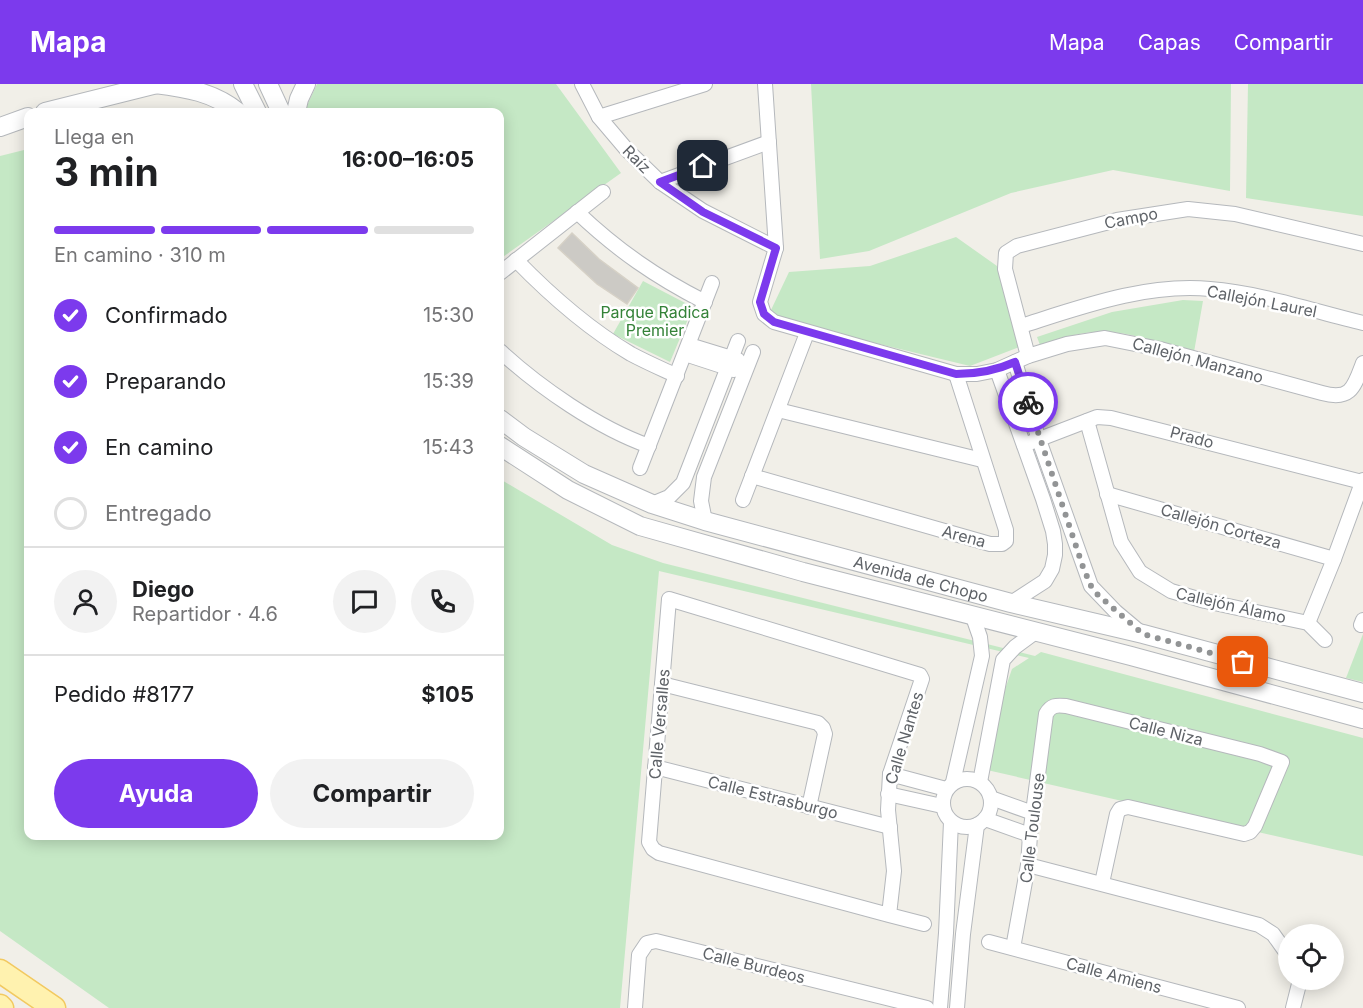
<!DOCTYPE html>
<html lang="es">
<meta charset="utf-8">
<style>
:root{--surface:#fff;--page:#f2f2f2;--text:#202124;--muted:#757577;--line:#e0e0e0;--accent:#7c3aed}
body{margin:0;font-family:Inter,sans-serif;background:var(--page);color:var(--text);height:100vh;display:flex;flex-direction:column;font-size:22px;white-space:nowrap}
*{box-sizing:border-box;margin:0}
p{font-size:20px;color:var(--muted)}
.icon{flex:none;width:33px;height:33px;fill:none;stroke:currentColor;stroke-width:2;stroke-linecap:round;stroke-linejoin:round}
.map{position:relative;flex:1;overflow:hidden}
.drawer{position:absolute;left:24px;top:24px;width:480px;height:732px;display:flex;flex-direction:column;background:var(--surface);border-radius:12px;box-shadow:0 3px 15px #0003}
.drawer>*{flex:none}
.controls{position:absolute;left:1278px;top:840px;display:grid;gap:12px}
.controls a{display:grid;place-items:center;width:66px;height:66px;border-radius:50%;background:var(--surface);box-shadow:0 3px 15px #0003;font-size:30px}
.pin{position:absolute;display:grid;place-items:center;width:51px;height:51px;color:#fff;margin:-26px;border-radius:12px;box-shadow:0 3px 9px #0006}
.courier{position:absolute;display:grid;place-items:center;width:60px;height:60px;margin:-30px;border:4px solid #7c3aed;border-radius:50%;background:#fff;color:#222;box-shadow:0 2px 8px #0007}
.head em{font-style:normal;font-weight:700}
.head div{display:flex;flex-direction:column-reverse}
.head{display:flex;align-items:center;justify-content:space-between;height:102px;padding:0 30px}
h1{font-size:39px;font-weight:700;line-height:45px}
.bar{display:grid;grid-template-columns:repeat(4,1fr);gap:9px 6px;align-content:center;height:72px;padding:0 30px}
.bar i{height:8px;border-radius:4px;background:var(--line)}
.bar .current{background:var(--accent)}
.bar p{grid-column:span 4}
.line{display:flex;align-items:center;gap:15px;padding:0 30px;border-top:2px solid var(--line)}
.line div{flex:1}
.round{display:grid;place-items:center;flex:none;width:63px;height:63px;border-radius:32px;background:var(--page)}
ol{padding:0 30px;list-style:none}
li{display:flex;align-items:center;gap:18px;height:66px}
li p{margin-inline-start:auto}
li .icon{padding:6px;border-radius:50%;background:var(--accent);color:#fff;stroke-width:4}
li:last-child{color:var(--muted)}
li i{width:33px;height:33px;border:3px solid var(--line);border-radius:50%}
.button{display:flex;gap:12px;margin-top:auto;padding:12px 30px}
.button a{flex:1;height:69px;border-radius:36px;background:var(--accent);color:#fff;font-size:24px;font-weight:700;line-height:69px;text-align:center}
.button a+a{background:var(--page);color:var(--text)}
header{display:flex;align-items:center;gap:36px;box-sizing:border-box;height:84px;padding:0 30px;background:var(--accent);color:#fff}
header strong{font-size:28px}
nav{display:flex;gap:33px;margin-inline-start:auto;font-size:21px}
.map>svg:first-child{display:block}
.green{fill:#c5e8c5}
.building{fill:#cccac5;stroke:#d6d1c6;stroke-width:1.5}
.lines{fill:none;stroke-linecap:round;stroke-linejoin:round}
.minor-casing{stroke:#b5b8bc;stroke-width:16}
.tertiary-casing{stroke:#b5b8bc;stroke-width:20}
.primary-casing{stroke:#f2c960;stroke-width:25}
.minor{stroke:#fff;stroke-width:14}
.tertiary{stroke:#fff;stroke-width:18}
.primary{stroke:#fff2af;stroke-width:22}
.done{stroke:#929495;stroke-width:6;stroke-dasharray:0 10.8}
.route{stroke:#7c3aed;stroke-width:8}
.labels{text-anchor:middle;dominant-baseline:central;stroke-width:5;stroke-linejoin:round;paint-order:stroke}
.street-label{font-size:16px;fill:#5f6368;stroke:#fff}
.park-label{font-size:16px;fill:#348238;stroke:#fff}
</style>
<header>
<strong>Mapa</strong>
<nav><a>Mapa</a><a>Capas</a><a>Compartir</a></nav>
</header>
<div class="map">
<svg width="1363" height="924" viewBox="0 0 1363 924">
<rect width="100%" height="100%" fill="#f1efe8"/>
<g class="green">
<polygon points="317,0 556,0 621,89 500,175 500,28 304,28"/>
<polygon points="811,0 1231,0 1230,107 1113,86 1011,109 869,167 820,175"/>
<polygon points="1248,0 1363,0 1363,132 1246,114"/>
<polygon points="28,65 28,752 500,752 500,395 612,461 663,479 1035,572 1041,568 1363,654 1363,772 987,686 1004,608 1012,585 1029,574 659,487 620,924 109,924 0,847 0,72"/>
<polygon points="956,153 997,182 1019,263 970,282 784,237 771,226 789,188 870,182"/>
<polygon points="643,197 693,223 670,278 613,250"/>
<path d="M1183,216L1203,217L1194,268C1159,259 1121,243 1085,249C1070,251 1054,257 1040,261L1037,253L1112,228Z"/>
<polygon points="1363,550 1363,598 1346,594"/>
</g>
<polygon class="building" points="572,149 599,175 638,204 627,220 597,200 558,164"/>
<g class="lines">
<defs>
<g id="minor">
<polyline points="582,0 599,33 627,66 660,98 703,127 776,164"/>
<path d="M765,0L776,164L760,218L764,230L774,238L956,290H977L997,286L1028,272L1067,260L1105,254L1160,265L1322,309C1351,317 1354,303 1363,279"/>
<polyline points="599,33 705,0"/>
<polyline points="660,98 769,58"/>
<path d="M577,128C617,166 656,193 705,218"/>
<path d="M516,176C551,212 587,244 631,270C646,278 662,285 677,292"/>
<polyline points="500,189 603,108"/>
<path d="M1021,242C1081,223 1146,199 1210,205C1261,209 1313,227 1363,239"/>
<polyline points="689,261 738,276"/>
<path d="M500,267C539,303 598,344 649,362"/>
<polyline points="685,270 734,286"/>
<polyline points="1028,272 1005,185 1006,169 1017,162 1117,136 1188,125 1235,130 1363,160"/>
<polyline points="1015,278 1039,356 1091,502 1116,528 1141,549"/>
<polyline points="997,286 1043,415 1053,447 1055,460 1055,471 1052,485 1045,497 1011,519"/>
<polyline points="778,326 982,376"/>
<polyline points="1087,337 1121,458 1140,488 1171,507 1205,517 1308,539 1325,556"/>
<polyline points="1024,361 1097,333 1111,334 1362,398"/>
<polyline points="640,384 712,199"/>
<polyline points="752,392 990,460 1002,460 1006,457 1006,446 956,290"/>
<polyline points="1107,410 1334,475"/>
<polyline points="743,416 807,249"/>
<polyline points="652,420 669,413 683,399 738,257"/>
<polyline points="705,437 701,417 704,393 753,268"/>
<polyline points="1308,539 1334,475 1363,396"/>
<polyline points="1361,541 1363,536"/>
<polyline points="662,600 818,639 823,644 825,650 809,723"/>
<polyline points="655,683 890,743"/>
<polyline points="890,690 946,705"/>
<circle cx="967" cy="719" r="24"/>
<polyline points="953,698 982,572 980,553 973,533"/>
<polyline points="980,698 1003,576 1015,563 1034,549"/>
<polyline points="888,710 942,722"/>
<polyline points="991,714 1033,729"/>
<polyline points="985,735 1030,751"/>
<polyline points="1028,781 1259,841 1273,850 1288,871"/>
<polyline points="889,831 894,787 888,726 890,690 922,595 920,591 669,515 649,758 653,765 659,769 889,831 924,840"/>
<polyline points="989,858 1238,924"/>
<path d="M1013,864L1028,781L1030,751L1046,630C1051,621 1056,621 1066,622L1260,670L1282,678L1255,742L1250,748L1244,750L1128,723L1120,725L1117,730L1102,799"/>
<polyline points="635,924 639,871 647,859 656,857 927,924"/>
<polyline points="940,924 946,849 951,738"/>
<polyline points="957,924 963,850 977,741"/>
<polyline points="1293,924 1300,896"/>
</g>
<g id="tertiary">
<path d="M155,0C187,4 213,8 238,28"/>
<polyline points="243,0 257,28"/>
<polyline points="268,0 281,28"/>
<polyline points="45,28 157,0"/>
<polyline points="296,28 299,15 306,0"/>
<polyline points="0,43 28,33"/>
<path id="s1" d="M500,335L524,353L584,390L652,420L705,437L1011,519L1143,550L1363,609"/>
<polyline points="500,362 568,406 640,442 803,488 1131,572 1363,635"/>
</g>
<g id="primary">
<polyline points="0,887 54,924"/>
<polyline points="0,922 2,924"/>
</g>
</defs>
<use href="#minor" class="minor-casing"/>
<use href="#tertiary" class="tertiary-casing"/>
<use href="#primary" class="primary-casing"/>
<use href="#minor" class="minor"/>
<use href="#tertiary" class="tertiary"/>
<use href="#primary" class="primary"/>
</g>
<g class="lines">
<polyline class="done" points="1028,318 1083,483 1091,502 1098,511 1143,550 1243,578"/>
<path class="route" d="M703,82L660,98L703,128L776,164L760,218L764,230L774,238L956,290C978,290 995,287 1015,278L1028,318"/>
</g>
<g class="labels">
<g class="street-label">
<text transform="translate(637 75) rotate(45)">Raíz</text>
<text transform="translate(1131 134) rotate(-11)">Campo</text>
<text transform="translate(1262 217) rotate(11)">Callejón Laurel</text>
<text transform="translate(1198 276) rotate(15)">Callejón Manzano</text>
<text transform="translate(1192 353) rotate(15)">Prado</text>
<text transform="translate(1221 442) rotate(16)">Callejón Corteza</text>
<text transform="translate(964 452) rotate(15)">Arena</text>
<text stroke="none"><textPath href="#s1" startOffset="454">Avenida de Chopo</textPath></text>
<text transform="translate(1231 521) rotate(13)">Callejón Álamo</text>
<text transform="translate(659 640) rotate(-85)">Calle Versalles</text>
<text transform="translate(1166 647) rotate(14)">Calle Niza</text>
<text transform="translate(904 654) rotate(-73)">Calle Nantes</text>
<text transform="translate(773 713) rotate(14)">Calle Estrasburgo</text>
<text transform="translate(1032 744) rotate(-83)">Calle Toulouse</text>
<text transform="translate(754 881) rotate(14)">Calle Burdeos</text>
<text transform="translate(1114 891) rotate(15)">Calle Amiens</text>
</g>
<g class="park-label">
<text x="655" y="228">Parque Radica<tspan x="655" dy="18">Premier</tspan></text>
</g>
</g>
</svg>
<div class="controls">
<a><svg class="icon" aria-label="locate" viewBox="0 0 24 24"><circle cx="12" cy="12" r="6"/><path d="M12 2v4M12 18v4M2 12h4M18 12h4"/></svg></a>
</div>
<div class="pin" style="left:1243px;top:578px;background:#ea580c"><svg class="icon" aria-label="bag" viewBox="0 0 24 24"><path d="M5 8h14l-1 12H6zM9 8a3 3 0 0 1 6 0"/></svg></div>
<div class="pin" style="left:703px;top:82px;background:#1f2937"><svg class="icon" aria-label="home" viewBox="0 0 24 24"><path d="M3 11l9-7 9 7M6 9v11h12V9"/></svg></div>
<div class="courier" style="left:1028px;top:318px"><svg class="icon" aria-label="bike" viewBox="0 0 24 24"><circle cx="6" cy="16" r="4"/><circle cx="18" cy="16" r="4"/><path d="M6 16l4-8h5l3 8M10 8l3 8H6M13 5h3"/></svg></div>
<section class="drawer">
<div class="head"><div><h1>3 min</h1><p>Llega en</p></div><em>16:00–16:05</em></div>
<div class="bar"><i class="current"></i><i class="current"></i><i class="current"></i><i></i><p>En camino · 310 m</p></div>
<ol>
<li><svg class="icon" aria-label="check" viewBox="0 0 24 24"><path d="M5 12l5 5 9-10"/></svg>Confirmado<p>15:30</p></li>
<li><svg class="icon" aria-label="check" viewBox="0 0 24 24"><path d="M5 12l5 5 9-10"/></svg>Preparando<p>15:39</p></li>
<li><svg class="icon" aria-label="check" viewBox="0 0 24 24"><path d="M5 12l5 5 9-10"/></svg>En camino<p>15:43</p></li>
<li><i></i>Entregado</li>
</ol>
<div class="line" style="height:108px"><a class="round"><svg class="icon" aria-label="person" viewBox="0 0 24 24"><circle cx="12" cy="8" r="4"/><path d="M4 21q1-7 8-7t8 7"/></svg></a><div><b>Diego</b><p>Repartidor · 4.6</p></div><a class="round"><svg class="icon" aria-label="chat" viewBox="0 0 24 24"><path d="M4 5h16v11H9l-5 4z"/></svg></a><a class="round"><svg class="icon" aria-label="phone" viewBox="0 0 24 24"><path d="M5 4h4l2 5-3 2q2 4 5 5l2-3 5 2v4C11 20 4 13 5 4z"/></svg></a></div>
<div class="line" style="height:78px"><div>Pedido #8177</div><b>$105</b></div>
<div class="button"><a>Ayuda</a><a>Compartir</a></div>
</section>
</div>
